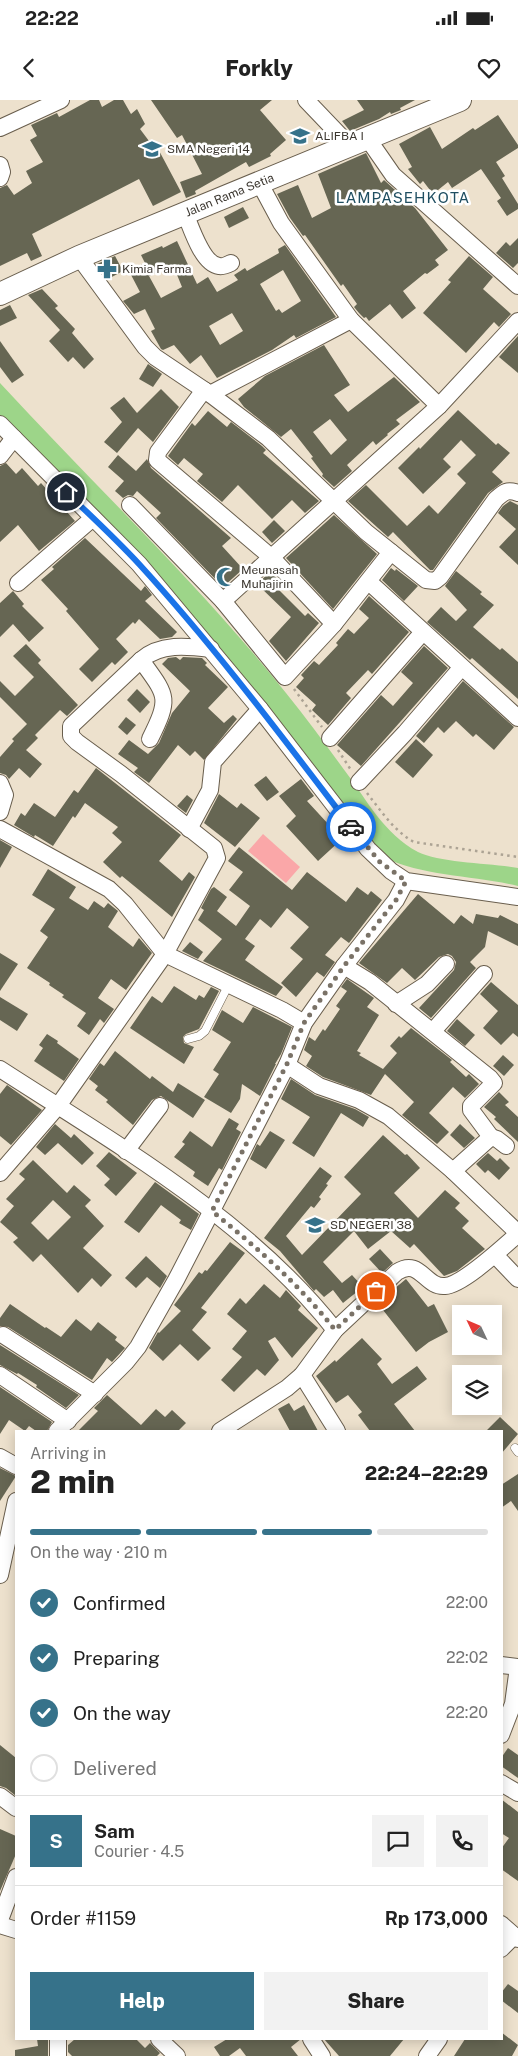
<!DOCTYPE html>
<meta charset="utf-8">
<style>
:root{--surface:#fff;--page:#f2f2f2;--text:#222;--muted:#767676;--line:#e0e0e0;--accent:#36728a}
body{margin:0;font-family:"Public Sans",sans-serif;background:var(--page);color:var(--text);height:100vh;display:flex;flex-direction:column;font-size:19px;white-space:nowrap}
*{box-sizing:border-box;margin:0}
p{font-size:16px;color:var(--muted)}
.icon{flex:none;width:28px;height:28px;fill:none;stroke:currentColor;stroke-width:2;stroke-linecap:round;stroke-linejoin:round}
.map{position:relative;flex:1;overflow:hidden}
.panel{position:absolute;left:15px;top:1330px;width:488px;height:610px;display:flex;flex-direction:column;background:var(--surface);border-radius:0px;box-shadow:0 2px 12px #0003}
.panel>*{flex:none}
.needle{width:32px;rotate:314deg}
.controls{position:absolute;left:452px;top:1205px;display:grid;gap:10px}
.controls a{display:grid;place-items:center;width:50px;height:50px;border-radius:0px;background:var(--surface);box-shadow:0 2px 12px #0003;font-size:25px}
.pin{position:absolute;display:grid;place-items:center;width:42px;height:42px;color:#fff;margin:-21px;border:2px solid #fff;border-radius:50%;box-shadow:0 1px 5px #0007}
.courier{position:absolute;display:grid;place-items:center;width:50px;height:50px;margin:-25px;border:4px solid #1a73e8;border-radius:50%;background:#fff;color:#222;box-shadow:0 1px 6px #0007}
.headline em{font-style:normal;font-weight:800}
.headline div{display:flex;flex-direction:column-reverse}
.headline{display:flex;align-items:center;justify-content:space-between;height:85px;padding:0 15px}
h1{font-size:32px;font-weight:800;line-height:38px}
.bar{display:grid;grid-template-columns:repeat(4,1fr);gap:8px 5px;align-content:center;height:60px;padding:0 15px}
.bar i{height:6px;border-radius:4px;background:var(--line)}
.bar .selected{background:var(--accent)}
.bar p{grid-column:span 4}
.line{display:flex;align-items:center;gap:12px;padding:0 15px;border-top:1px solid var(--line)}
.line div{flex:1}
.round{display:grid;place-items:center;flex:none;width:52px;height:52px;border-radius:0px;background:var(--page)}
ol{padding:0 15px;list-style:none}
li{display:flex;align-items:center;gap:15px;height:55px}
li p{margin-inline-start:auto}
li .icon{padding:5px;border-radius:50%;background:var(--accent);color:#fff;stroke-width:4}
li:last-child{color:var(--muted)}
li i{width:28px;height:28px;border:2px solid var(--line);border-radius:50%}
.cta{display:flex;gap:10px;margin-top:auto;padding:10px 15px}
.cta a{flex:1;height:58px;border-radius:0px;background:var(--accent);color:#fff;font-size:20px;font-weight:800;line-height:58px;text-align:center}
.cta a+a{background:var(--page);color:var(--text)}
.status{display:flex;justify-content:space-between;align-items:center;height:35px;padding:0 25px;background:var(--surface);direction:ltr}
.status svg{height:14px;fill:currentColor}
header{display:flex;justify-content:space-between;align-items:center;height:65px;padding:0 15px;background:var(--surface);font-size:22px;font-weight:800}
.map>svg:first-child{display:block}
.green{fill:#faa7a8}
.water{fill:#9dd589}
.building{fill:#666653;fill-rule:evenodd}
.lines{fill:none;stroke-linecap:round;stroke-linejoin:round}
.lane-casing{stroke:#695e4d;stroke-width:9}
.street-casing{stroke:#695e4d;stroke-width:18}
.secondary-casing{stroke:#695e4d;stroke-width:24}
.path{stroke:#aca394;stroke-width:2.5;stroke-dasharray:2.5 4;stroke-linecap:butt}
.lane{stroke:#fff;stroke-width:8}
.street{stroke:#fff;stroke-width:16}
.secondary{stroke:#fff;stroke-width:22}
.done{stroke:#7a7267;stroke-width:5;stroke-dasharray:0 9}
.route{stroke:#1a73e8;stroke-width:6}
.labels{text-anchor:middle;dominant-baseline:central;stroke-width:5;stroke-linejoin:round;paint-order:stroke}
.poi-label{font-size:12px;fill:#3c3730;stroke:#fff;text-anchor:start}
.street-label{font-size:12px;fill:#3c3730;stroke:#fff}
.quarter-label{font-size:15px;letter-spacing:1px;fill:#1f4e61;stroke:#fff}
</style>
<div class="status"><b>22:22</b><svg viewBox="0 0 49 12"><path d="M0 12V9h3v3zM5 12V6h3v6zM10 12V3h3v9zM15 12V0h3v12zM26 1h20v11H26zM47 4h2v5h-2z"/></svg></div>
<header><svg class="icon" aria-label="back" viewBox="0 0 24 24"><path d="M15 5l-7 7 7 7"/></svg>Forkly<svg class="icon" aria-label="heart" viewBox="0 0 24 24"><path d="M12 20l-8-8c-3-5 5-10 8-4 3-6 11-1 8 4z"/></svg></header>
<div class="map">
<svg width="518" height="1956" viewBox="0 0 518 1956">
<rect width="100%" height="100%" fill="#ede1cd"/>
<polygon class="green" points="263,734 300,767 286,783 248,751"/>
<path class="water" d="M0,283C95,386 198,483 286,593C307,619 326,645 345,671C367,700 384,734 418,752C440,763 491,763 518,768V786C473,775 425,777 383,757L190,516L0,318Z"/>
<g class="building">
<polygon points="90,0 99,0 102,7 114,0 123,0 131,14 137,9 145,24 140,29 152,45 155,43 181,92 153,106 139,79 32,134 42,156 31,161 27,153 0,166 0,88 7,85 14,95 32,83 26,71 43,62 30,40 37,36 31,25 57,13 59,17"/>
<polygon points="151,0 272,0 260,10 286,40 270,54 271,56 249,67 246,62 195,91 196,94 186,98 180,82 202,74 182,35 177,38"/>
<polygon points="357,0 415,0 400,8 401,10 391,14 390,12 379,19 350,31 342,21 364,10"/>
<polygon points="498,15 518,45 518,48 496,62 505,76 502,78 518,104 518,109 507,116 497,101 501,98 481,69 452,88 448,82 433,94 423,81 420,84 408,69 412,67 399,44 430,27 442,49 473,28 475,30"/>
<polygon points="366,53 381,83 384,80 415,108 448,150 435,160 439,165 427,174 425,173 403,191 416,208 402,219 390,204 369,221 366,217 364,218 359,213 354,207 357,204 343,184 341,186 305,135 303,136 290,118 277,94 298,85 312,118 331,108 318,74"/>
<polygon points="243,107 249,118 229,128 224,117"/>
<polygon points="518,138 518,163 513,168 496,153 506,142 510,146"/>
<path d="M177,141L197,184L208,177L217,192L238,180L234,175L245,168L247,171L279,153L278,149L285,145L336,217L296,238L294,235L272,250L217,278L201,255L190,264L174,245L163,250L161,249L151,231L155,229L145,209L134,214L123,201L140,192L129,171L145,163L141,155L162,146L163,148ZM173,165L182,187L161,198L149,176ZM283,170L301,201L282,213L279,209L276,211L260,184ZM232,213L243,231L220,245L209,226Z"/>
<polygon points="115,156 123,171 108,179 97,164"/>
<polygon points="469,156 493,177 483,189 511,214 499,227 494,222 466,253 423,213 451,182 448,180"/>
<polygon points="42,189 58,206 55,208 75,229 72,233 94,259 84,269 73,257 68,262 49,241 60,230 28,195"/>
<polygon points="10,205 17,218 0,226 0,210"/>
<polygon points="518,236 518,273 499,257"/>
<polygon points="0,241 24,275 12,283 0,267"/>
<path d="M324,245L350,285L334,295L348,312L394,277L420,302L396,320L400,324L387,334L388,335L376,345L373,341L347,365L352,371L334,387L322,376L323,374L311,358L313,357L291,329L281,337L244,307L238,299L265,276ZM330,319L347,340L331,355L313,332Z"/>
<polygon points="148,264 162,274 153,287 139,279"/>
<polygon points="161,289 179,307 153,342 138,328 117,353 104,342 122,322 110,308 124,297 137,313"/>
<polygon points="458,310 496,345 498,343 510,353 492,372 503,382 488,393 433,470 430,470 393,432 388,437 348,401 366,385 407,426 429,405 438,414 466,383 457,374 476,355 461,340 443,359 451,367 423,394 398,368 419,347 420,349"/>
<polygon points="208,311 227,327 231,322 262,346 266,350 263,353 319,401 305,413 292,400 272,419 238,385 222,402 197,381 203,374 184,358 178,365 168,356 192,323 195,326"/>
<polygon points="118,355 136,371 147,359 151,368 231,438 222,446 243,469 223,487 156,418 161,413 137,391 133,396 128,395 123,398 115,391 124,381 108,367"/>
<polygon points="6,363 16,374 22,368 38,386 41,383 75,421 39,451 18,425 0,442 0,366"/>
<polygon points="510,401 518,405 518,465 499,447 516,429 498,413 503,406"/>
<polygon points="334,415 377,454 333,509 286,458"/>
<polygon points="274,420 285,431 272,443 262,432"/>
<polygon points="85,438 141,491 145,486 152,495 145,501 177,532 172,537 160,539 139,519 135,524 133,522 116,539 128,552 115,565 112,562 92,582 79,569 99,549 66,511 68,509 41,480 54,469 52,467"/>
<polygon points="391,468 395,471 396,469 418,486 404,501 382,480"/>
<polygon points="456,471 482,492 480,494 494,505 473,527 500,550 502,548 518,562 518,599 472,558 470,560 427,522 441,507 456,521 467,510 445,486"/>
<polygon points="270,472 282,483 277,488 305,516 308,513 319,523 286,561 269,541 291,517 257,484"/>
<polygon points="13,491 24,504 22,506 44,528 29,542 13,524 0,537 0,503"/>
<polygon points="369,496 409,532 372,574 368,570 346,593 351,598 328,625 312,610 316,605 296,587 304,578 301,575 314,561 319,565 338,545 336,543 348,529 354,534 369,518 359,509"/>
<polygon points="26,544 41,560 38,563 78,605 67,616 60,610 35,635 38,638 26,650 42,664 30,678 19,668 9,679 6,675 0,673 0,657 14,641 12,639 27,624 0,597 0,581 15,596 34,577 13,556"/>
<polygon points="424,546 448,568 361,666 337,645 381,595 393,606 413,583 401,572"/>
<polygon points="176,557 180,560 183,557 202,558 207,563 205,565 228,587 208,608 224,623 233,615 237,619 204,660 195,651 190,656 178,645 149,683 134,672 138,668 118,654 129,640 148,654 159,643 172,613 190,591 162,564 168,558"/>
<polygon points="463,581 514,627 494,650 476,634 473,637 456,621 444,633 438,627 424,643 416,636"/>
<polygon points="137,589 150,602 140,613 127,600"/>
<polygon points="126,617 136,625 127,635 118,627"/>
<polygon points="416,639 433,655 413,678 395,662"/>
<polygon points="96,668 181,735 159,761 182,781 189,772 195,777 172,817 122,776 120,778 103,762 122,742 112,733 118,727 85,703 75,718 73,716 53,746 35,735 34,737 14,725 21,713 25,716 34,703 55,717 74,690 78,693"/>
<polygon points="266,676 279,692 267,701 254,685"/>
<polygon points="301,679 314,696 307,701 342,739 318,761 286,726 296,716 279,696"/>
<polygon points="219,694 237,708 241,703 260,718 235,747 204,723"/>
<polygon points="187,695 193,700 186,713 177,706"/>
<polygon points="0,740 12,747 0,768"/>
<polygon points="239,747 292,790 307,772 346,802 357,787 368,795 371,791 382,800 349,843 341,837 325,855 335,862 324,877 317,872 296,897 281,883 303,859 290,848 309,827 287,808 271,828 260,819 245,839 255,846 245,860 283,887 276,896 203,861 222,839 198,820 204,810 201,808 211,789 214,787 227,797 217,811 236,826 250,806 229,790 243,772 228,761"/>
<polygon points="48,769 76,787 69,798 88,810 94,801 104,808 108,803 118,811 108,827 133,847 139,838 152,853 126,890 111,879 98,898 114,909 104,923 100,919 89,935 77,926 86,913 62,897 64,895 49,885 50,883 27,868 48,837 40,831 55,809 32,795"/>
<polygon points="418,794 454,824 461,815 473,824 476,814 498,818 500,815 518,824 518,846 488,831 485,847 470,862 476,868 431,918 419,908 454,870 456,862 452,856 448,854 439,857 415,880 402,868 387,883 359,863"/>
<polygon points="190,842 203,852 198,859 182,851"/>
<polygon points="0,853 18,864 0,891"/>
<polygon points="347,879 374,898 367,907 379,915 357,951 361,953 359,955 383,969 397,953 390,946 399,936 401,938 411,928 452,960 450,962 466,977 469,974 479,984 465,998 453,987 429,1013 449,1032 437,1044 402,1015 414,1002 385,974 371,995 323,977 306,966 312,956 304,950 309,937 315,941 323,929 325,931 340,909 336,906 347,891 341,887"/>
<polygon points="491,882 518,905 518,937 513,933 501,945 483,928 498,911 480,894"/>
<polygon points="174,886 196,900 199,895 204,898 211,887 219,891 199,929 186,934 183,937 184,943 194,947 184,964 130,928 152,896 162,903"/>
<polygon points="0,897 28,914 17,931 0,920"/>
<polygon points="253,907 292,927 281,954 275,964 276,964 260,996 242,984 240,999 231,1013 204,997 219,974 213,970 231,942 212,930 222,910 243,923"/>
<polygon points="457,919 475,935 465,946 447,931"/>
<polygon points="47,934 58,941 57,943 79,959 64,981 34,961 43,948 39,945"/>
<polygon points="115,951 150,979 152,976 173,992 178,983 205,1000 193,1018 161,996 152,1000 133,1025 106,1002 108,1000 95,990 98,986 89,979 100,963 104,966"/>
<polygon points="503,955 514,965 504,976 493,966"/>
<polygon points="291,979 315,995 355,1009 369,1017 363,1027 341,1013 314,1057 292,1043 310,1017 281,999"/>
<polygon points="7,985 42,1010 11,1045 0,1036 0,994"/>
<polygon points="499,992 509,1002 505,1005 518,1017 518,1042 494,1019 496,1017 484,1007"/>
<polygon points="229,1018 239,1024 236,1029 241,1032 222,1070 219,1068 208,1086 193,1076 195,1072 174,1057 185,1044 182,1042 190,1031 212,1047"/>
<polygon points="55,1024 71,1038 74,1034 94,1053 82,1065 58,1043 45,1055 36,1047"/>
<polygon points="460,1024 475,1038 464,1048 450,1035"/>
<polygon points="270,1031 285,1040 266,1069 250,1059 257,1044 260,1046"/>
<polygon points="383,1035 405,1055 407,1054 420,1068 394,1093 418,1118 445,1090 460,1103 455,1108 469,1121 462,1128 485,1149 457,1171 444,1176 414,1144 410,1148 391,1131 368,1149 354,1131 323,1162 342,1183 352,1175 363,1187 343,1203 333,1190 324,1197 316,1189 314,1191 280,1151 264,1138 320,1067 332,1076 326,1084 328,1085 319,1097 321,1099 314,1108 311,1106 286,1136 302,1155 361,1094 344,1077"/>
<polygon points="109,1052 137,1073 116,1096 104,1085 110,1079 96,1066"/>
<polygon points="488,1053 497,1061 500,1058 510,1068 499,1080 488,1070 485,1073 476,1064"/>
<path d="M33,1060L67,1093L74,1085L91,1100L85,1106L104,1126L83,1148L112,1175L101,1187L92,1178L78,1193L41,1154L33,1162L13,1142L18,1138L0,1122L14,1106L6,1099L25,1079L19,1074ZM53,1100L71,1117L48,1140L31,1123Z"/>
<polygon points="155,1082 199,1114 191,1130 179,1123 181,1120 161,1105 139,1133 124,1122"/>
<polygon points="230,1142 245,1153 201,1208 207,1212 192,1230 211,1248 198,1261 180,1244 163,1261 149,1248 158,1232 159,1233 181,1211 174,1205 199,1172 202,1174 205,1170 207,1171"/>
<polygon points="380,1149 393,1163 382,1173 369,1159"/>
<polygon points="146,1156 167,1176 160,1188 147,1177 136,1188 125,1178"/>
<polygon points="406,1179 428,1207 434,1204 448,1232 429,1242 416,1252 383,1210 388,1206 382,1199"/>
<polygon points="264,1184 280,1198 286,1190 301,1206 298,1210 318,1228 292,1258 275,1237 268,1241 279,1260 265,1276 257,1269 234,1292 221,1280 242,1257 232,1249 247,1231 227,1214 240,1198 246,1204"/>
<polygon points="10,1204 45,1228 46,1227 61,1237 76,1219 91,1231 98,1222 117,1237 115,1240 125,1248 112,1262 107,1258 92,1280 8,1227 0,1226 0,1218"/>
<polygon points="362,1238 382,1259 377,1264 392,1284 417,1266 427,1279 394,1304 415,1331 370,1331 358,1315 362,1312 348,1295 336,1303 316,1276 335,1260 336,1262"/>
<polygon points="0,1245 79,1295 66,1308 36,1287 37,1285 18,1273 17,1274 0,1265"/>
<polygon points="0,1287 52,1322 47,1331 36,1331 29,1326 25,1331 9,1320 0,1334"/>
<polygon points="107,1295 141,1325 156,1309 165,1317 172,1310 186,1323 178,1331 78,1331 98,1311 94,1308"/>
<polygon points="289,1303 294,1311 304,1305 318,1331 290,1331 278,1309"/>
<polygon points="500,1317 518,1334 501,1354 501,1331 486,1331"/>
<polygon points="0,1368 16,1376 0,1401"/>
<polygon points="518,1374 518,1411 511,1401 501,1408 501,1385"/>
<polygon points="0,1645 16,1658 16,1696 6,1688 0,1686"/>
<polygon points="508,1648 518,1655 518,1678 501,1666 501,1658"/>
<polygon points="501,1699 518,1712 518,1781 501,1769 501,1749 509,1738 501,1733"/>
<polygon points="0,1729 16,1736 16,1754 0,1791"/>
<polygon points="508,1884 518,1891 518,1913 501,1900 501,1893"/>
<polygon points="501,1932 518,1945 512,1956 454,1956 465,1939 501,1939"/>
<polygon points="37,1939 48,1939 48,1956 15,1956 15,1950 38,1946"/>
<polygon points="75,1939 136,1939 145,1948 150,1943 160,1953 157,1956 72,1956 68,1952 68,1945"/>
<polygon points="227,1939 301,1939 291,1947 298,1956 246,1956 240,1948 229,1956 220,1956 214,1947"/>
<polygon points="324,1939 404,1939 390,1956 339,1956"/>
</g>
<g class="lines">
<defs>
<g id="lane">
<polyline points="188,939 199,936 205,931 229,884"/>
<polyline points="515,1348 518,1352"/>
</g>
<g id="street">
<polyline points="306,0 350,46"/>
<polyline points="0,28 61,0"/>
<polyline points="368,39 393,75 518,186"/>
<polyline points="0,65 2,72 0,78"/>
<polyline points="259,82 281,123 351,220 439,306"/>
<path d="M185,113C191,127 202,164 219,166C223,167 227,165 231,163"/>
<path d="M79,157L145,247L155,257L210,294L268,338L366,432L426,480L435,481L440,477L496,399C504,392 507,389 518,393"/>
<polyline points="204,290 158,352 157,360 271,457 334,524"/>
<polyline points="210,294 351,220"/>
<polyline points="0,324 139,464 260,609 368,749 391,771 406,781 518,797"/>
<polyline points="0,356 14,338"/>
<polyline points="130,405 223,501 285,577 334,524 391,452"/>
<polyline points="369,482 518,618"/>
<polyline points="18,483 93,418"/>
<polyline points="223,501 439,306 518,221"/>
<path d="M141,560C167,596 171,597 150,639"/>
<polyline points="330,638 423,532"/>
<polyline points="359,682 405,633 461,568"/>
<polyline points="0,683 5,695 0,712"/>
<polyline points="0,729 109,789 125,804 165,854 282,910 304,923"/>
<polyline points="189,729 210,690 213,662 260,609"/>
<polyline points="344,866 370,882 490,978 494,983 471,1006 471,1010 491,1037"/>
<polyline points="396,904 427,884 446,864"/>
<polyline points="433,931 484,874"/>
<polyline points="287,965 319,986 359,1000 388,1016 453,1071 518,1133"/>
<path d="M0,969C116,1044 249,1120 335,1230"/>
<polyline points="126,1051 160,1006"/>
<polyline points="453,1071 491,1037 497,1039 506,1046"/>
<path d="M0,1073L58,1006L165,854L217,758L214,748L121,674L77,642L71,636V626L141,560C160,543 187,546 211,549"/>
<polyline points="495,1155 518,1179"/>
<polyline points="3,1235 95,1294"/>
<polyline points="0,1275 68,1321"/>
<polyline points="302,1275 337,1331"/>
<polyline points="57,1331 126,1262 138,1247 176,1180 287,965 304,923 344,866 396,800 406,781"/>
<path d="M220,1331L287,1288L302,1275L335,1230L397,1172C420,1157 425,1188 445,1186C463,1185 504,1146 518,1134"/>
<polyline points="0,1357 16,1366"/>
<polyline points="0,1475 16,1401"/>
<polyline points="501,1565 518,1567"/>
<polyline points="501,1635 513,1604 518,1567"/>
<polyline points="501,1683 518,1693"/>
<polyline points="0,1696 16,1708"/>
<polyline points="0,1820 16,1777"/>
<polyline points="501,1824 518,1839"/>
<polyline points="0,1825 16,1830"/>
<polyline points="501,1849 514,1836"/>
<polyline points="58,1939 58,1956"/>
<polyline points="159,1939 177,1956"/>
<polyline points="311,1939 322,1956"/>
<polyline points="427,1956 439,1939"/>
</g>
<g id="secondary">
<path id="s1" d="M0,194L79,157L460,0"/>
</g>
</defs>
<use href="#lane" class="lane-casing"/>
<use href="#street" class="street-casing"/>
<use href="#secondary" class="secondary-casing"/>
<g class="path">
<polyline points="294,589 322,627"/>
<polyline points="338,650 351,670"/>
<path d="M367,693C381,711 394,731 414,742L518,757"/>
</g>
<use href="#lane" class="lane"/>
<use href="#street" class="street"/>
<use href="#secondary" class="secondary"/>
</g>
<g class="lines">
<path class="done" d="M351,727L380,762L406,781L396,800L344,866L304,923L287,964L212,1111C256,1147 299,1184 335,1230L376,1191"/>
<path class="route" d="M66,392C91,416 116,439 139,464C215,547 283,638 351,727"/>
</g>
<defs>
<symbol id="school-bare" viewBox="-9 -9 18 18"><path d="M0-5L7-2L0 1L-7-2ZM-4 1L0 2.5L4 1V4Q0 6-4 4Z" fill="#36728a" stroke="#fff" stroke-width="2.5" paint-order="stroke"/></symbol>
<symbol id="pharmacy-bare" viewBox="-9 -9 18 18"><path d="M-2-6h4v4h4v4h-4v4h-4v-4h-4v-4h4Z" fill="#36728a" stroke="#fff" stroke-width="2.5" paint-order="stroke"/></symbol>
<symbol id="mosque-bare" viewBox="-9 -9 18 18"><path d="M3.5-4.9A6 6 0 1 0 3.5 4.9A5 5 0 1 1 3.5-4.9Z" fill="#36728a" stroke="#fff" stroke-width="2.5" paint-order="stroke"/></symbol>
</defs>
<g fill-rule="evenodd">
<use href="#school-bare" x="286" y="22" width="28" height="28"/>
<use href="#school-bare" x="138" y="35" width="28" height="28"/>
<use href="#pharmacy-bare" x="93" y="155" width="28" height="28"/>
<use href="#mosque-bare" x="212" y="463" width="28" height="28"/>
<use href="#school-bare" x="301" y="1111" width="28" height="28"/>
</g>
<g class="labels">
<g class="poi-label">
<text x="315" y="36">ALIFBA I</text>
<text x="167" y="49">SMA Negeri 14</text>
<text x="122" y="169">Kimia Farma</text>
<text x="241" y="470">Meunasah<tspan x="241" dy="14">Muhajirin</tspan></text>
<text x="330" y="1125">SD NEGERI 38</text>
</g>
<g class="street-label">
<text stroke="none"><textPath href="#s1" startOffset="250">Jalan Rama Setia</textPath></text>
</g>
<g class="quarter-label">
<text x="403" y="97">LAMPASEHKOTA</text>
</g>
</g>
</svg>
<div class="controls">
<a><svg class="needle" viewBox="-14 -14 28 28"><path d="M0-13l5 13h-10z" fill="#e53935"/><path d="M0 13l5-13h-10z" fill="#767676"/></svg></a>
<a><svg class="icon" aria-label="layers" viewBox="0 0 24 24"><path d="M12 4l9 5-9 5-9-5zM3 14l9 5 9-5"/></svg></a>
</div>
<div class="pin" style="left:376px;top:1191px;background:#ea580c"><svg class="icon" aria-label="bag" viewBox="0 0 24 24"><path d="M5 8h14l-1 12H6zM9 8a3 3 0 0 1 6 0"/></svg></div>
<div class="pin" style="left:66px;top:392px;background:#1f2937"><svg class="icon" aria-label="home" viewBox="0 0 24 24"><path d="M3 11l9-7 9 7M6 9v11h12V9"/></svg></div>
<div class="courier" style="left:351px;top:727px"><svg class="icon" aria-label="car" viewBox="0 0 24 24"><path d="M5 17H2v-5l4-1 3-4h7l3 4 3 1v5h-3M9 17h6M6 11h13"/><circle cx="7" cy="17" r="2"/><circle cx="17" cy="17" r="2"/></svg></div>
<section class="panel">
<div class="headline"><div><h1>2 min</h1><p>Arriving in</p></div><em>22:24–22:29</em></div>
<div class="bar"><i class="selected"></i><i class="selected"></i><i class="selected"></i><i></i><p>On the way · 210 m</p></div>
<ol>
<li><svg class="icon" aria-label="check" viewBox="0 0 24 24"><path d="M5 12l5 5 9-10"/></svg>Confirmed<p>22:00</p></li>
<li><svg class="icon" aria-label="check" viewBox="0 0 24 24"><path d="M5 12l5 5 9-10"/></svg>Preparing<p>22:02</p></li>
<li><svg class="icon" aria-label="check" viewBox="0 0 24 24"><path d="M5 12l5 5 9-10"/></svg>On the way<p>22:20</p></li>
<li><i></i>Delivered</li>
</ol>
<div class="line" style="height:90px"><b class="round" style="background:var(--accent);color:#fff">S</b><div><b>Sam</b><p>Courier · 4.5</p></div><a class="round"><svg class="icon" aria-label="chat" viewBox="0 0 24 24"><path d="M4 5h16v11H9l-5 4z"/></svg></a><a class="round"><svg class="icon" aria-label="phone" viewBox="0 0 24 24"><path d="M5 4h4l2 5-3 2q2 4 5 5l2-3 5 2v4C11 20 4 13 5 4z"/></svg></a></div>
<div class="line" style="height:65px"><div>Order #1159</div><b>Rp 173,000</b></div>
<div class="cta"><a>Help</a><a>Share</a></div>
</section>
</div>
